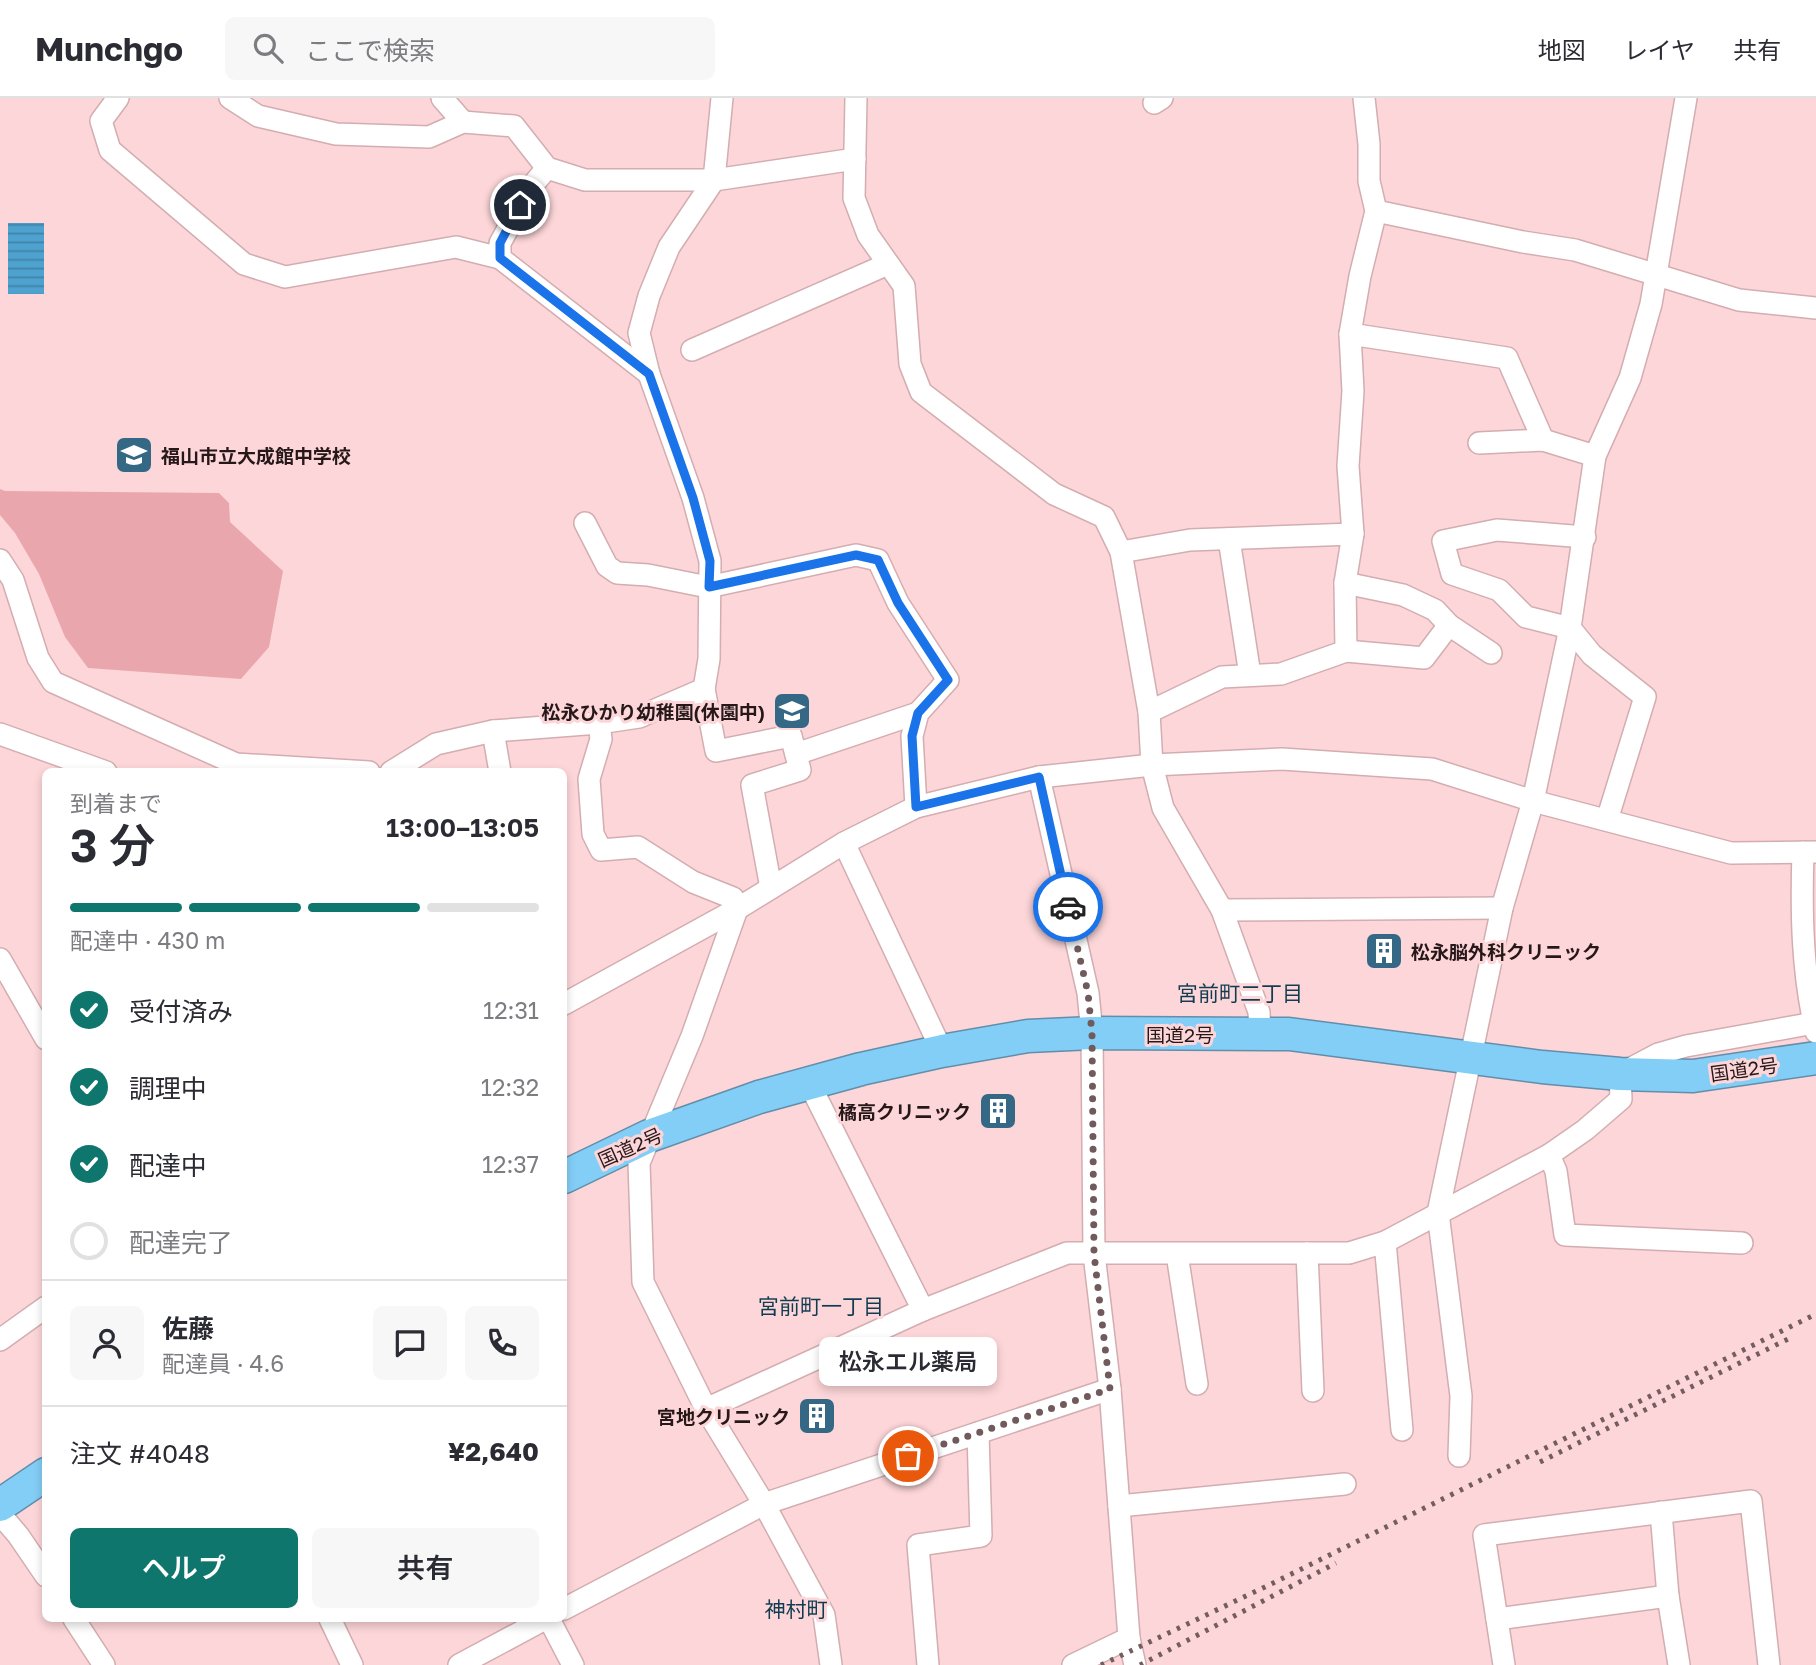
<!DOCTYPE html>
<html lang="ja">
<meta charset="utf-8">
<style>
:root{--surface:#fff;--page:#f7f7f7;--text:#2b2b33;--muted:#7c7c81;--line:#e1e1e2;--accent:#0f766e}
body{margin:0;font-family:"Golos Text","Noto Sans JP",sans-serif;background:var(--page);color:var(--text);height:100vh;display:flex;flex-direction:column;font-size:26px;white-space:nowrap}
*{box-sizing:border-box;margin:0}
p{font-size:23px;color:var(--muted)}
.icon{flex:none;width:38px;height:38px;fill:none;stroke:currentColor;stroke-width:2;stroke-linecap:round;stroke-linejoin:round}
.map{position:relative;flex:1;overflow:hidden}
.panel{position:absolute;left:42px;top:670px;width:525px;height:854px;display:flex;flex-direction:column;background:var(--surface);border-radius:10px;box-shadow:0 4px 10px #0003}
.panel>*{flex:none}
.pin{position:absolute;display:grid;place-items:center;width:60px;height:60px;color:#fff;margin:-30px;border:4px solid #fff;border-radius:50%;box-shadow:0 2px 7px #0007}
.courier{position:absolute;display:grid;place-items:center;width:70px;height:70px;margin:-35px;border:5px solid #1a73e8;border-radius:50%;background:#fff;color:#222;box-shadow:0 2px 9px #0007}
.bubble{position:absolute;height:49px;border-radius:10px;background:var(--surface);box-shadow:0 4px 10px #0003;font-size:23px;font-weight:600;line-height:49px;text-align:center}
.headline em{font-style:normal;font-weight:600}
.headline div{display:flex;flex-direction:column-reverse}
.headline{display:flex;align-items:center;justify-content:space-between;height:119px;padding:0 28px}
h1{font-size:46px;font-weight:600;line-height:52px}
.bar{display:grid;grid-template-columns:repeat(4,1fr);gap:10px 7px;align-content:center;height:84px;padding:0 28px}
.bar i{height:9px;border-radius:5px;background:var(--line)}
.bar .on{background:var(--accent)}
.bar p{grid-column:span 4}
.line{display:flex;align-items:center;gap:18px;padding:0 28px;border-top:2px solid var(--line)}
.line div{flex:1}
.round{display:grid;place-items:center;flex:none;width:74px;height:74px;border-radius:10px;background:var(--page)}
ol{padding:0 28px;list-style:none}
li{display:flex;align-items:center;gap:21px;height:77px}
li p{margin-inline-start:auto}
li .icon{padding:7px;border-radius:50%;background:var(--accent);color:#fff;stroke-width:4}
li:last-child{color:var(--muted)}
li i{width:38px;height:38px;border:4px solid var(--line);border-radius:50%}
.action{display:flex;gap:14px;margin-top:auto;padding:14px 28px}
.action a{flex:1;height:80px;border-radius:10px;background:var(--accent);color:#fff;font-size:28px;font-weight:600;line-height:80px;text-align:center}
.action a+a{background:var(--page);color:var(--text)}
header{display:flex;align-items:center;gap:42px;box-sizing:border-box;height:98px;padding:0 35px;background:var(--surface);border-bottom:2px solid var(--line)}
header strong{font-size:33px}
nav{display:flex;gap:38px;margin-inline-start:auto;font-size:24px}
.search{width:490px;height:63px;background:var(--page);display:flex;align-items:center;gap:18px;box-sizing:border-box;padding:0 24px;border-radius:10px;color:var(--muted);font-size:26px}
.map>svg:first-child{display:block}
.grass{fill:#e9a7ad}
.water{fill:url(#water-rules)}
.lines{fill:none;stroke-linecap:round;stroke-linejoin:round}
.minor-casing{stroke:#d3adb0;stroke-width:24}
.highway-casing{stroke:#628ea9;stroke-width:35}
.minor{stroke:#fff;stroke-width:21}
.highway{stroke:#83cef7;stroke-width:32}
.rail{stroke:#745d5f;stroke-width:5;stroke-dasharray:3.5 7;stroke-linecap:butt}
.done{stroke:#715a5c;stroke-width:7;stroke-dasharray:0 12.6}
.route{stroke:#1a73e8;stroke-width:9}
.labels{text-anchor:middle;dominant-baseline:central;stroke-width:6;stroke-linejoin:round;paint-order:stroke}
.poi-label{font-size:19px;font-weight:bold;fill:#261819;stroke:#fdd6d9;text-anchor:end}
.street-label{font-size:19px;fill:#261819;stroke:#fdd6d9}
.neighbourhood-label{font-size:21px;fill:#103c51;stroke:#fdd6d9}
</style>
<header>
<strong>Munchgo</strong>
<div class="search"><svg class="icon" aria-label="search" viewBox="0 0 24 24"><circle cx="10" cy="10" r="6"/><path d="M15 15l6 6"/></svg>ここで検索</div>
<nav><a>地図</a><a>レイヤ</a><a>共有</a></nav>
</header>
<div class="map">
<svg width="1816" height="1567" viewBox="0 0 1816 1567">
<defs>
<pattern id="water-rules" width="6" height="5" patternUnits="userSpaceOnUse" patternTransform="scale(1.75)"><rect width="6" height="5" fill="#4ea2cf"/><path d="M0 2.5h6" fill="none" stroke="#4183a7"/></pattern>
</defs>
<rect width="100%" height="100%" fill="#fdd6d9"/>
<polygon class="grass" points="0,391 5,393 219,395 229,405 230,424 283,473 269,549 241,581 88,570 65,539 39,476 15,435 0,417"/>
<rect class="water" x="8" y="125" width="36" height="71"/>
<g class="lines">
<defs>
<g id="minor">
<polyline points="118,0 101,23 110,52 244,166 285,179 456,149 500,160 649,276"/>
<polyline points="230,0 258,18 336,36 429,39 463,24 514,28 547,70 585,82 714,82 855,61"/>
<polyline points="442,0 463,24"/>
<polyline points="856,0 854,100 868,137 904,188 910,266 921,294 1054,396 1104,419 1121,454 1149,614 1152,667 1163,710 1222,812 1259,914 1260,936"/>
<polyline points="1154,5 1162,0"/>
<polyline points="1376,113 1523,144 1575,152 1739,202 1816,210"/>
<polyline points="500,160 500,145 531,89 547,70"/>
<polyline points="1350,236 1507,260 1543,342"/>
<polyline points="692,252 888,166"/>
<polyline points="1479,345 1543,342 1595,358"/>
<polyline points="585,425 607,468 617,475 648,477 708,489 856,457 878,462 898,505 948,582 918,615 912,638 916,709"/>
<polyline points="1585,439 1497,432 1443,443 1452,476 1499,492 1526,519 1570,530 1592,557 1645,599 1607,722"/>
<polyline points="1229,441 1250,577"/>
<polyline points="1121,454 1190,442 1353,436"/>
<polyline points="0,462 13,482 38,560 53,584 236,666 369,674"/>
<polyline points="1345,485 1403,497 1435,512 1449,527 1491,555"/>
<polyline points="1346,553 1424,560 1449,527"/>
<polyline points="704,591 716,653 791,638 800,672 752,687 771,790"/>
<polyline points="1149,614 1222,579 1281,576 1346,553 1345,485 1353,436 1348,368 1353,293 1350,236 1360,178 1376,113 1369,83 1369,46 1364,0"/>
<polyline points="599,625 601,641 589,681 593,736 601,752 638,749 693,784 733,800 737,811 692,938 639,1065 643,1184 706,1311 764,1406 824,1517 831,1567"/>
<polyline points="493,633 500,674"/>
<polyline points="0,636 106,674"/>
<polyline points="796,656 918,615"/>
<polyline points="391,674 436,646 493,633 599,625 639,619 704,591 709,561 710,463 693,400 649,276 639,235 649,198 669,149 714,82 722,0"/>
<polyline points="1039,679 1088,895 1092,935 1094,1156 1110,1291 1129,1540 1135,1567"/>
<polyline points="844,745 942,953"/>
<path d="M1803,754C1801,814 1802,874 1816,934"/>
<polyline points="1222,812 1502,810"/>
<polyline points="0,861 46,941"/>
<polyline points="564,906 737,811 844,745 916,709 1039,679 1152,667 1282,661 1432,671 1533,703 1731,755 1816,754"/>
<polyline points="809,985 923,1212"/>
<polyline points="1549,1057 1556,1073 1565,1137 1742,1145"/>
<polyline points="1385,1144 1402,1332"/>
<polyline points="1307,1155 1313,1293"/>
<polyline points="1177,1156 1197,1286"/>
<polyline points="0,1242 46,1209"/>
<polyline points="706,1311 923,1212 1067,1155 1349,1155 1385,1144 1549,1057 1585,1032 1621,1001 1620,976 1658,956 1686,948 1814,925"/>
<polyline points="1459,1358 1461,1298 1438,1115 1502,810 1533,703 1570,530 1595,358 1630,280 1651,206 1686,0"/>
<polyline points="1119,1408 1345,1386"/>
<polyline points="1661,1414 1668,1498 1679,1567"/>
<polyline points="0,1416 18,1437 46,1478"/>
<polyline points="564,1511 764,1406 1110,1291"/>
<polyline points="74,1521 104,1567"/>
<polyline points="330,1521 352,1567"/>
<polyline points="549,1521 573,1567"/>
<polyline points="1497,1521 1668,1498"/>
<polyline points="459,1567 545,1521"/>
<polyline points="928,1567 918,1447 981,1438 978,1335"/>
<polyline points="1073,1567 1129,1540"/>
<polyline points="1504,1567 1484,1437 1751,1403 1769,1567"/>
</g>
<g id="highway">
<polyline points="564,1079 649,1038 759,999 861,971 942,953 1028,938 1092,935 1289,936 1542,969 1620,976 1693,978 1816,960"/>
<polyline points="0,1407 46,1376"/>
</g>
</defs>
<use href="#minor" class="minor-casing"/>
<use href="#highway" class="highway-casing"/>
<use href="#minor" class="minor"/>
<use href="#highway" class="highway"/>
<g class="rail">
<polyline points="1540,1364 1788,1241"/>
<polyline points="1101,1567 1265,1489 1816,1216"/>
<polyline points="1140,1567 1336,1465"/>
</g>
</g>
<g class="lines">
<polyline class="done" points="908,1358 1110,1291 1094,1156 1092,935 1088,895 1068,809"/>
<polyline class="route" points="520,107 500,145 500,160 649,276 693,400 710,463 709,489 856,457 878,462 898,505 948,582 918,615 912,638 916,709 1039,679 1068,809"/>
</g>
<defs>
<symbol id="school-square" viewBox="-11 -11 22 22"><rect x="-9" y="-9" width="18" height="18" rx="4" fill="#346885" stroke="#fdd6d9"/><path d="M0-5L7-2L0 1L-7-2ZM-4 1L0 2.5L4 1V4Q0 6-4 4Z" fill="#fff"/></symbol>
<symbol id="building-square" viewBox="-11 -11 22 22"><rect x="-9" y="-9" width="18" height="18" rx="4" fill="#346885" stroke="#fdd6d9"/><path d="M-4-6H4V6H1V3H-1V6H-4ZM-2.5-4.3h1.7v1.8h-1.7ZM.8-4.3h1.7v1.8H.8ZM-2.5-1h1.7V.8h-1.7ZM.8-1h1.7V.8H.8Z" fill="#fff"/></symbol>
</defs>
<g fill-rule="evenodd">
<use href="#school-square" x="112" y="335" width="44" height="44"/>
<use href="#school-square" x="770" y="591" width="44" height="44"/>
<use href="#building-square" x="1362" y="831" width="44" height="44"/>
<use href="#building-square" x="976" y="991" width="44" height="44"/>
<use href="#building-square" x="795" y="1296" width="44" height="44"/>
</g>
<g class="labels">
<g class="poi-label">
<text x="161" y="357" text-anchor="start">福山市立大成館中学校</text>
<text x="765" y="613">松永ひかり幼稚園(休園中)</text>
<text x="1411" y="853" text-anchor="start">松永脳外科クリニック</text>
<text x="971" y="1013">橘高クリニック</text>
<text x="790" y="1318">宮地クリニック</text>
</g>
<g class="street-label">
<text x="1180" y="936">国道2号</text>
<text transform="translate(1744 971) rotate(-8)">国道2号</text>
<text transform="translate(630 1049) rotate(-24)">国道2号</text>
</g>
<g class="neighbourhood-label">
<text x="1240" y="895">宮前町二丁目</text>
<text x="821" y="1208">宮前町一丁目</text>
<text x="796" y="1511">神村町</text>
</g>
</g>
</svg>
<div class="pin" style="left:908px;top:1358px;background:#ea580c"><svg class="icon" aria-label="bag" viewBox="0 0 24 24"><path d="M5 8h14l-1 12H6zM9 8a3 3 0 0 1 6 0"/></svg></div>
<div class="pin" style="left:520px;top:107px;background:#1f2937"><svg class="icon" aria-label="home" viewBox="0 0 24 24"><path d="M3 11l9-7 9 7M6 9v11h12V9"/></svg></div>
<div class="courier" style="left:1068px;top:809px"><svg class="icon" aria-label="car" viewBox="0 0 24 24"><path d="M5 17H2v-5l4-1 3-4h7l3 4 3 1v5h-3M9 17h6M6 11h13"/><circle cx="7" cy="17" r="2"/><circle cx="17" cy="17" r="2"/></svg></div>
<div class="bubble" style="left:819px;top:1239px;width:178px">松永エル薬局</div>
<section class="panel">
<div class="headline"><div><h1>3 分</h1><p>到着まで</p></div><em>13:00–13:05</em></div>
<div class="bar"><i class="on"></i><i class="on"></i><i class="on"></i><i></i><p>配達中 · 430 m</p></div>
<ol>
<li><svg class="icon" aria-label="check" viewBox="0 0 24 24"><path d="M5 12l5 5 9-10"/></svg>受付済み<p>12:31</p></li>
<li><svg class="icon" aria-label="check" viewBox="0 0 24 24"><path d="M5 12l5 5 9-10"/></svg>調理中<p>12:32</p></li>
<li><svg class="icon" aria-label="check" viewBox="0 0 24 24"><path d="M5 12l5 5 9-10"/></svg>配達中<p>12:37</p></li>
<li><i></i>配達完了</li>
</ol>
<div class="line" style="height:126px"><a class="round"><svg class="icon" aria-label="person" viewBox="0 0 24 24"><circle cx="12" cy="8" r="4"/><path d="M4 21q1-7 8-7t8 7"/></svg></a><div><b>佐藤</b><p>配達員 · 4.6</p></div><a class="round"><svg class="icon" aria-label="chat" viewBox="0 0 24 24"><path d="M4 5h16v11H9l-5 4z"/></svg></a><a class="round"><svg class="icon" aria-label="phone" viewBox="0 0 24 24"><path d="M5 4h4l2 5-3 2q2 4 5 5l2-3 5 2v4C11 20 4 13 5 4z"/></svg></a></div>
<div class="line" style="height:91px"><div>注文 #4048</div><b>¥2,640</b></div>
<div class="action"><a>ヘルプ</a><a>共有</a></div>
</section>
</div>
